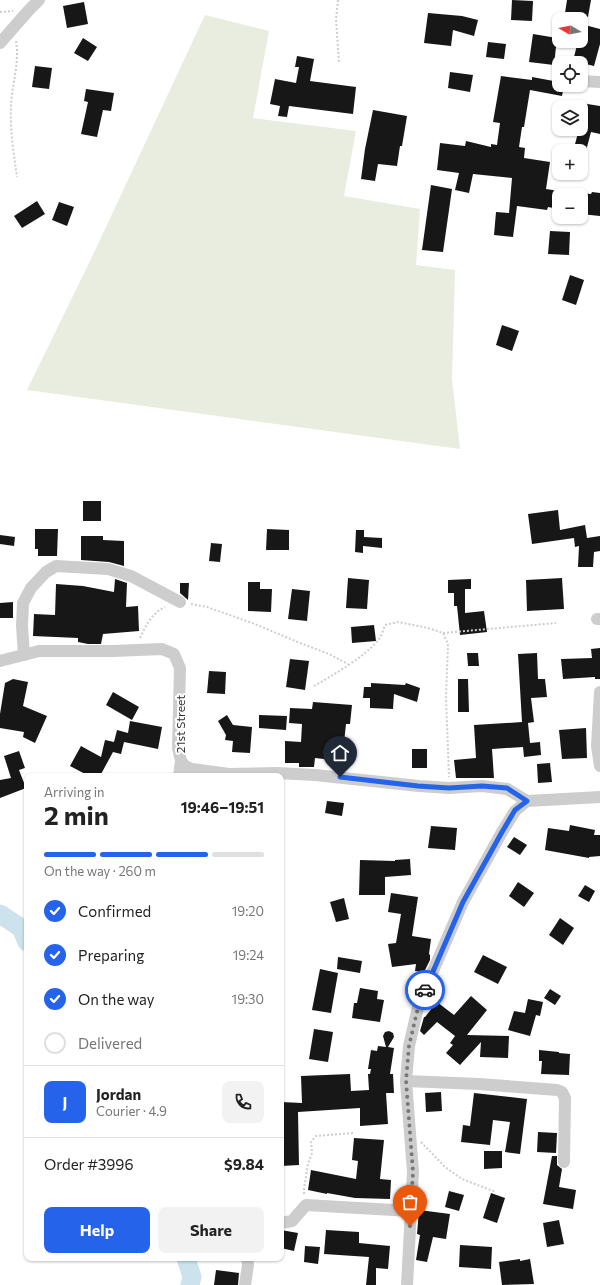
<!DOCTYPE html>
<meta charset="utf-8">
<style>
:root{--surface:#fff;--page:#f2f2f2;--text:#222;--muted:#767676;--line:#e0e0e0;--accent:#2563eb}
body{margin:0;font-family:Commissioner,sans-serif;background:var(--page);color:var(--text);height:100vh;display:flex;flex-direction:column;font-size:15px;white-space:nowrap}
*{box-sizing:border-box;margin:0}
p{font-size:13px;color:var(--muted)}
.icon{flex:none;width:22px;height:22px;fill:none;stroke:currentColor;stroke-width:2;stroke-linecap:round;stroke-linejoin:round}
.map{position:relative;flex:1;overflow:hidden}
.drawer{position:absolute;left:24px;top:773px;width:260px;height:488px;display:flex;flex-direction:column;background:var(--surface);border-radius:8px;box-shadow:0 1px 3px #0004}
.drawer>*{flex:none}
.needle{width:26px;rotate:280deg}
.fabs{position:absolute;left:552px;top:12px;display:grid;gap:8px}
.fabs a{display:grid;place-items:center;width:36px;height:36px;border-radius:8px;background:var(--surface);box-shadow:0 1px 3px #0004;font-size:20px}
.pin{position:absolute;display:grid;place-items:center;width:34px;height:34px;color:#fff;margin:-41px -17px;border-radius:50% 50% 50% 0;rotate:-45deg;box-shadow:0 0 4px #0007}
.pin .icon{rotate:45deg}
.courier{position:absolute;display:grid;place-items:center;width:40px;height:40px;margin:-20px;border:3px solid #2563eb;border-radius:50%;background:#fff;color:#222;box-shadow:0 1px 5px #0007}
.summary em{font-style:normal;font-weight:700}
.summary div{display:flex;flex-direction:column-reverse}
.summary{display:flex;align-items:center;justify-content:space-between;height:68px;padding:0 20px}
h1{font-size:26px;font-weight:700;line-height:30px}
.bar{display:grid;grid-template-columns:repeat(4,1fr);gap:6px 4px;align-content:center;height:48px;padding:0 20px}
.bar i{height:5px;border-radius:3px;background:var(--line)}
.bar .on{background:var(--accent)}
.bar p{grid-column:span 4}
.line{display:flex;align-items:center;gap:10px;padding:0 20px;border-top:1px solid var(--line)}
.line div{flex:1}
.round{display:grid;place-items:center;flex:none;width:42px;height:42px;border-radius:8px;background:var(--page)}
ol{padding:0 20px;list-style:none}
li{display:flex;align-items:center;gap:12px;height:44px}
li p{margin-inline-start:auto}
li .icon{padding:4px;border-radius:50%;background:var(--accent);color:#fff;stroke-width:4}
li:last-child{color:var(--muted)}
li i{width:22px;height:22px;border:2px solid var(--line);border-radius:50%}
.cta{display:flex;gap:8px;margin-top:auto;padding:8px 20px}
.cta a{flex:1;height:46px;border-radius:8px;background:var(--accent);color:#fff;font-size:16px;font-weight:700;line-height:46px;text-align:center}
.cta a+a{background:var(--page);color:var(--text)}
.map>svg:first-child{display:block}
.green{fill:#e8eddf}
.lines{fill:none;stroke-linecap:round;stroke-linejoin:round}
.river{stroke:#cce2ec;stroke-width:19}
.building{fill:#171717}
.path{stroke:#cdcdcd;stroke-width:2;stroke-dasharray:2 2;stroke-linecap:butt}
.minor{stroke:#cdcdcd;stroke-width:12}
.done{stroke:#787878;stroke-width:4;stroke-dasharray:0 7.2}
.route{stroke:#2563eb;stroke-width:5}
.labels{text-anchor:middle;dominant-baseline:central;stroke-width:4;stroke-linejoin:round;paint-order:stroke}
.street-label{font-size:12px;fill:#303030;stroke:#fff}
</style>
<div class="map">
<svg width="600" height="1285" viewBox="0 0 600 1285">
<rect width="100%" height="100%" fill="#fff"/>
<polygon class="green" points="205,15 269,31 253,118 356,131 344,196 420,209 416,265 455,270 452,379 460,449 27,390 91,259"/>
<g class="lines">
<g class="river">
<polyline points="0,914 21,928 27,942"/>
<polyline points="186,1258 192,1277 190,1285"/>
</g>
</g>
<g class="building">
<polygon points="512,0 533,1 532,21 511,20"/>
<polygon points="567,0 591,0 588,17 565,13"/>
<polygon points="84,2 88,24 67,28 63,6"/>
<polygon points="428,13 462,16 478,20 474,36 453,30 451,46 424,43"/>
<polygon points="581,24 600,29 600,44 594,66 573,61 578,41 581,41"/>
<polygon points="533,34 557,38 554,65 529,62"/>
<polygon points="83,38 97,47 88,61 74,53"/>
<polygon points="488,42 506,44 504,59 486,57"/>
<polygon points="297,56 314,59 310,81 356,87 353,114 289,106 287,117 278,116 280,106 270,104 275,79 296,83 299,67 295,67"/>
<polygon points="35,66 52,68 49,89 32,87"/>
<polygon points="450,72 473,75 470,92 448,88"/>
<polygon points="501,76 532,80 532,77 559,82 559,85 564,85 562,96 530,90 524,127 522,127 519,147 525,148 524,158 550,162 546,189 559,191 559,209 548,207 547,210 517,206 513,237 494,235 496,212 509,213 512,178 473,174 469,193 455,190 459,173 437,170 440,143 465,146 466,141 491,147 491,144 497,145 500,123 493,122"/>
<polygon points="86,89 114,93 111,111 103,110 97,137 81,134 88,102 84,101"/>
<polygon points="581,103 600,106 600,134 591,132 586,151 574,148 579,129 581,129"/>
<polygon points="373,110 407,116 402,146 400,146 397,166 378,164 375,181 361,179 365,149"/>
<polygon points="431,185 452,189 443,252 422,250"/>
<polygon points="592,192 600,193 600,216 581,214 581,193 591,194"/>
<polygon points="37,201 45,214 22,228 14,216"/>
<polygon points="59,202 74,207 67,226 52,220"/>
<polygon points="550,231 570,232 569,255 548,254"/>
<polygon points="570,275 584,280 576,305 562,300"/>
<polygon points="502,325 519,331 512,351 496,345"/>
<rect x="83" y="501" width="18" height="20"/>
<polygon points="558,510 560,530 585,525 587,538 600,536 600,551 594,552 593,567 578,567 579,546 575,547 574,538 532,544 528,514"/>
<polygon points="35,529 58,529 57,556 38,556 38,549 35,549"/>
<polygon points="267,529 289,530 289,550 266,550"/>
<polygon points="356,530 364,530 364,537 382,538 382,548 363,546 363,553 355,552"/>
<polygon points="0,535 15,537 14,546 0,544"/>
<polygon points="81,536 103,536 103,540 124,541 124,566 109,562 81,560"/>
<polygon points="211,543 222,544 220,562 209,561"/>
<polygon points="348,578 369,580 367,609 346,608"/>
<polygon points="562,578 564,609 527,611 526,580"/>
<polygon points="115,579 127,583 126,607 138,606 139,631 103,634 101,644 88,644 78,642 78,638 33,636 34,614 55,615 56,584 83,586 114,592"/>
<polygon points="471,579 471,589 465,589 465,613 484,611 487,632 460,635 457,606 454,606 454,593 448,593 448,580"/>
<polygon points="248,582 260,582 260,589 272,589 271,612 248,611"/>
<polygon points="180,583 189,583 188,600 180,593"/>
<polygon points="292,589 310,591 307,621 288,619"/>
<polygon points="13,602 13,618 0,618 0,603"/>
<polygon points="374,625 376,641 352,643 351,627"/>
<polygon points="600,648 600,679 595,679 595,677 563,679 561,659 592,658 591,649"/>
<polygon points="467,653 478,653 479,666 468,666"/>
<polygon points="537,653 538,679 545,679 547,697 531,698 534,722 528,723 530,743 540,742 541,755 524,757 523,747 492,749 494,778 456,778 454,760 476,758 474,725 522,722 518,654"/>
<polygon points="290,659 309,661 305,690 286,687"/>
<polygon points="209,671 226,672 225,694 207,693"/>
<polygon points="13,679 28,682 23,706 47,716 35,743 23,737 24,732 0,728 0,714 5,683"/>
<polygon points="458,679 468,679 469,712 458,712"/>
<polygon points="371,683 405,685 406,683 420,688 417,702 394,694 393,709 370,708 370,698 363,698 364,687 371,687"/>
<polygon points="113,692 139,707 132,720 106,705"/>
<polygon points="313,702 352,705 350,724 346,724 342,761 315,758 314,767 299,767 299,763 285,763 285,741 301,742 302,724 289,723 290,708 312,709"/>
<polygon points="227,715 233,725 252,727 250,753 232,752 233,741 225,740 226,735 218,721"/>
<polygon points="259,715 287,716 286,730 259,728"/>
<polygon points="130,721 162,727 158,749 124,742 121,754 113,752 100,776 89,776 70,766 81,746 101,757 105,740 114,742 117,730 128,733"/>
<polygon points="586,728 587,758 562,759 559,730"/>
<rect x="412" y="749" width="15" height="19"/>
<polygon points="19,751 25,768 19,770 26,788 0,798 0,780 11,778 4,756"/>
<polygon points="550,763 552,782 538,783 537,764"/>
<polygon points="327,801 344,803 342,816 325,813"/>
<polygon points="570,825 595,830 594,835 600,835 600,856 589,857 589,858 545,850 548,828 569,831"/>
<polygon points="431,826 457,828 455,850 428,848"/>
<polygon points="514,837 527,845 520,855 507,847"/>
<polygon points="410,859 411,875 385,877 385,895 359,895 360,860 395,861 395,860"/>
<polygon points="518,882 534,893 524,907 509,896"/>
<polygon points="585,885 595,891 589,902 578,896"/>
<polygon points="391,893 418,897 412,936 431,939 429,954 430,955 430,960 424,972 415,971 416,964 392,967 388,944 396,943 401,914 388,912"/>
<polygon points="344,898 349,919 336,922 330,902"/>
<polygon points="560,918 574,928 563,945 549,935"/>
<polygon points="483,955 507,967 498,984 474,972"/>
<polygon points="338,957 362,961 360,973 337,969"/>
<polygon points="320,969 338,973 331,1013 312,1010"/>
<polygon points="360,988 378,991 377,999 384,1000 380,1022 352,1018 354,1003 357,1003"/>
<polygon points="550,989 561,996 555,1005 544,998"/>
<polygon points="471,996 487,1010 467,1035 509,1036 508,1058 480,1057 481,1042 460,1065 446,1053 453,1045 450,1043 455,1036 437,1022 424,1035 420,1031 424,1017 425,1017 437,1002 454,1015"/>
<polygon points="528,999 543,1002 540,1016 536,1015 530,1036 508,1030 514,1011 525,1013"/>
<polygon points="314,1029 333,1032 328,1062 309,1059"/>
<polygon points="389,1031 393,1033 394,1037 388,1047 394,1048 390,1074 393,1074 394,1093 386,1093 388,1124 360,1126 360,1108 298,1112 299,1165 281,1166 281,1102 302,1103 301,1076 350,1074 351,1091 369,1090 368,1074 370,1074 371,1069 368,1069 371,1050 377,1051 378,1046 386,1047 383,1036 385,1032"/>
<polygon points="539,1050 559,1052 559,1053 570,1054 569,1075 541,1074 542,1061 539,1061"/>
<polygon points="441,1092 442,1111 426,1112 425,1093"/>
<polygon points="474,1093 527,1099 520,1154 505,1152 510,1122 493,1120 490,1145 461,1142 463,1125 470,1126"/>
<polygon points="538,1132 557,1133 556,1153 537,1152"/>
<polygon points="354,1138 384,1140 380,1179 391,1180 390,1199 355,1198 327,1193 327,1194 308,1190 311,1170 356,1179 358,1161 352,1160"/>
<polygon points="484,1151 502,1151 502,1168 484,1169"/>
<polygon points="552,1156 557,1156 557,1165 562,1169 559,1187 576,1190 573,1209 543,1204"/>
<polygon points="449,1191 464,1195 459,1211 445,1207"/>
<polygon points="491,1193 505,1198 497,1223 483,1218"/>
<polygon points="419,1210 450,1214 446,1239 433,1237 427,1262 416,1260 420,1235 417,1234"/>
<polygon points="559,1220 564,1244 547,1247 543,1223"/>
<polygon points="281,1230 298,1233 294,1251 281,1248"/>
<polygon points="326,1230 359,1232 359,1243 390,1246 388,1269 376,1268 376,1285 366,1285 369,1257 324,1254"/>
<polygon points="460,1245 492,1247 491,1269 459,1267"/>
<polygon points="305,1246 320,1247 318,1264 304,1262"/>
<polygon points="520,1259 520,1261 530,1259 534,1284 502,1285 499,1262"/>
<polygon points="216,1270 239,1273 238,1285 214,1285"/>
</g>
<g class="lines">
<g class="path">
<polyline points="338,0 336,19 339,63"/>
<polyline points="0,12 13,11"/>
<path d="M16,41C20,64 11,86 11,109C10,131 14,155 17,177"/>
<polyline points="191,604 207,607 255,624 300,643 329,654 348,664"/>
<polyline points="443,633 556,623"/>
<path d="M140,638C146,625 152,613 165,607"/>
<path d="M314,686C333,675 365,657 379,639C382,636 383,630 385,625L398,622L428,628L443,633L448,644L446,697L449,777"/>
<polyline points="421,1142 445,1167 462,1179 496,1192"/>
<polyline points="304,1194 304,1189 308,1164 312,1153 311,1142 316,1136 353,1133"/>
</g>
<g class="minor">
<polyline points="0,43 29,10 39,0"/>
<polyline points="581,81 600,82"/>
<polyline points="597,619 600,619"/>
<polyline points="24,655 22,626 23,603 31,588 46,572 56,566 108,569 131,576 180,602"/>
<polyline points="0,661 39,651 113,651 162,649 174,654 180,668 178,748 181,761 185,766 192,769 229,774 277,773 315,775 419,786 449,788 482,786 507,789 527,801"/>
<polyline points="600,692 597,746 600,766"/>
<polyline points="179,776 181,761"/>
<polyline points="406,1081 479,1084 557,1090 562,1092 565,1098 564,1162"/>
<polyline points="281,1223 292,1221 306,1205 411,1211"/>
<polyline points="245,1285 248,1265 247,1258"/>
<polyline points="407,1285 413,1172 406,1081 409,1046 419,1003 463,902 502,832 515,811 527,801 600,797"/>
</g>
</g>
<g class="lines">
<polyline class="done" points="410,1226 413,1172 406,1081 409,1046 419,1003 425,990"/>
<polyline class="route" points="340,777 418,786 449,788 482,786 507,788 527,801 515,810 502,832 463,902 425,990"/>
</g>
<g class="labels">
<g class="street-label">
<text transform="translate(180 724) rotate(-90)">21st Street</text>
</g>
</g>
</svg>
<div class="fabs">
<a><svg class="needle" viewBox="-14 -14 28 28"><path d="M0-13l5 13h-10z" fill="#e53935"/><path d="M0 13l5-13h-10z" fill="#767676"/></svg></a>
<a><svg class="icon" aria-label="locate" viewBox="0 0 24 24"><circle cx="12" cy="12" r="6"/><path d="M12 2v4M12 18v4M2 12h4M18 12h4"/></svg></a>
<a><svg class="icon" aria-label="layers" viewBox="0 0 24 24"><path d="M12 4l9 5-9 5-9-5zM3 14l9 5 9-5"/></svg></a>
<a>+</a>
<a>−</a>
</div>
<div class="pin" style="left:410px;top:1226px;background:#ea580c"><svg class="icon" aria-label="bag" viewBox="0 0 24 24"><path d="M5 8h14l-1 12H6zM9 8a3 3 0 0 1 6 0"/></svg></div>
<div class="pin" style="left:340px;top:777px;background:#1f2937"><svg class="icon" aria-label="home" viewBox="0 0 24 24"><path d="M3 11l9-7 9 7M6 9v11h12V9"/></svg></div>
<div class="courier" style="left:425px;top:990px"><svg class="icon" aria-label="car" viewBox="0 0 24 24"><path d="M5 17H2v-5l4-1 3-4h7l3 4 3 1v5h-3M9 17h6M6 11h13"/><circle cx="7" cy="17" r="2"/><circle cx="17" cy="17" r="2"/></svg></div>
<section class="drawer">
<div class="summary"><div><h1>2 min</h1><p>Arriving in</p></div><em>19:46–19:51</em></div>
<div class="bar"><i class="on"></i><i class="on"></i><i class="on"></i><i></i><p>On the way · 260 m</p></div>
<ol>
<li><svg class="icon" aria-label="check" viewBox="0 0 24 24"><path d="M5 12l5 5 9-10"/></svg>Confirmed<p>19:20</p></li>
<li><svg class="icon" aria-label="check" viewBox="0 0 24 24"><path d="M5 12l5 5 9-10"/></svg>Preparing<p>19:24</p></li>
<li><svg class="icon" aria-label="check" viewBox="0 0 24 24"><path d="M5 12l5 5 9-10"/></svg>On the way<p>19:30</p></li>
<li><i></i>Delivered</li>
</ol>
<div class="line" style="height:72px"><b class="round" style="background:var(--accent);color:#fff">J</b><div><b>Jordan</b><p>Courier · 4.9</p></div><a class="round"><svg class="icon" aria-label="phone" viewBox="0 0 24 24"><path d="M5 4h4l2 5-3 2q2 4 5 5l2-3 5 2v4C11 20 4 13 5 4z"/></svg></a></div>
<div class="line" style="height:52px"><div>Order #3996</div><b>$9.84</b></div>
<div class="cta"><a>Help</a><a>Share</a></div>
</section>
</div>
